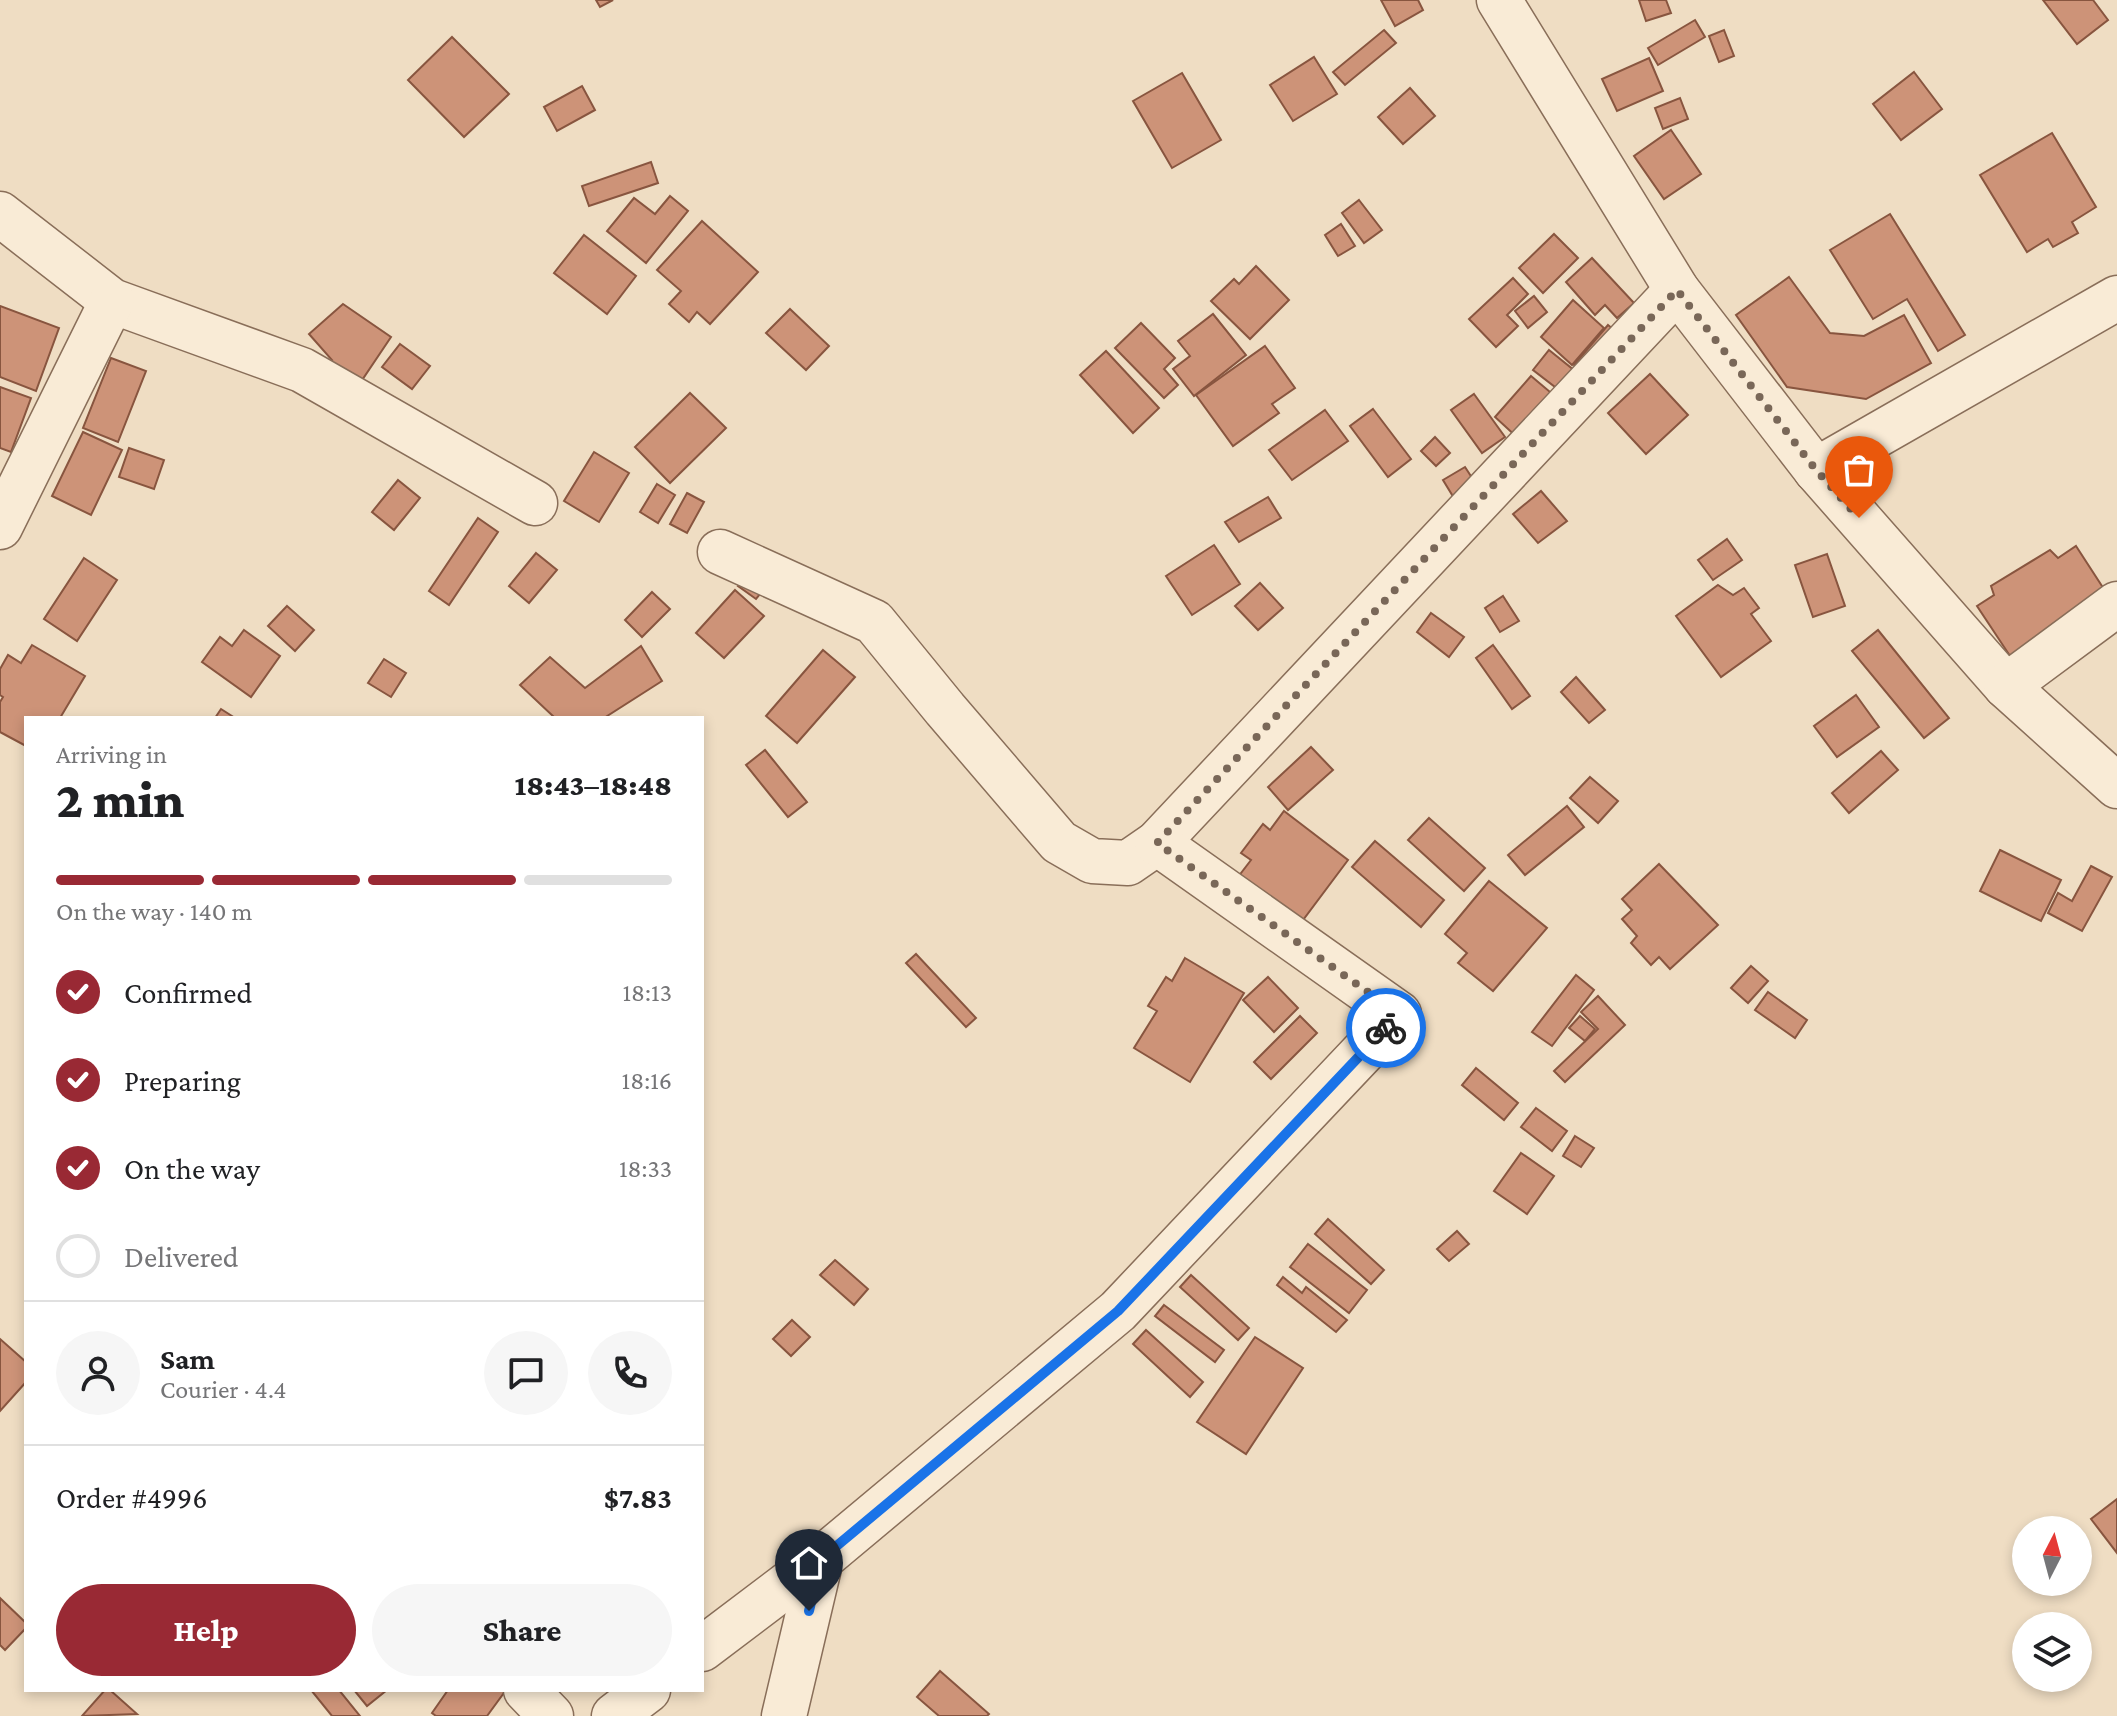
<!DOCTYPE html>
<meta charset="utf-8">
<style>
:root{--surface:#fff;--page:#f6f6f6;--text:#202124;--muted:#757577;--line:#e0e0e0;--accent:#992934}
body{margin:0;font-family:"Crimson Pro",serif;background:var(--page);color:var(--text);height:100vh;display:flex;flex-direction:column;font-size:30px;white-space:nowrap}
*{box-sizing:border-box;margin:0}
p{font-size:26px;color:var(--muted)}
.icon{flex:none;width:44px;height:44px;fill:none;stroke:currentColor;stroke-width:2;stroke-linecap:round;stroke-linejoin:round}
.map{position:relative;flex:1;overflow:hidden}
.drawer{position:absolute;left:24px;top:716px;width:680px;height:976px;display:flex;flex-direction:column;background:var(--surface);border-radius:0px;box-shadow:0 4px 12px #0003}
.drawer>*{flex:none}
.needle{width:52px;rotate:6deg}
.fabs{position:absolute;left:2012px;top:1516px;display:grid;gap:16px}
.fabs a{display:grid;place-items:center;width:80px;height:80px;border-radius:50%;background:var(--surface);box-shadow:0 4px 12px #0003;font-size:40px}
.pin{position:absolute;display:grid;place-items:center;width:68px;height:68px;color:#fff;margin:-82px -34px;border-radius:50% 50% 50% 0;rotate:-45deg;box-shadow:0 0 8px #0007}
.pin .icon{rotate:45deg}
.courier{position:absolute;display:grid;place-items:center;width:80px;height:80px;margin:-40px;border:6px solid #1a73e8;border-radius:50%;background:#fff;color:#222;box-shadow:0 2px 10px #0007}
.headline em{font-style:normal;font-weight:800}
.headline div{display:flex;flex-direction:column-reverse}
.headline{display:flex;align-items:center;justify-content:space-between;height:136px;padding:0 32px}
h1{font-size:52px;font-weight:800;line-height:60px}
.bar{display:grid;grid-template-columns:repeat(4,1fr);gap:12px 8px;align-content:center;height:96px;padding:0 32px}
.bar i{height:10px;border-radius:6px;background:var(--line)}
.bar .active{background:var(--accent)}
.bar p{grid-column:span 4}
.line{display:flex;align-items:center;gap:20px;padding:0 32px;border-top:2px solid var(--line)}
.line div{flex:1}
.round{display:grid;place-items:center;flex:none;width:84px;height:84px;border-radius:42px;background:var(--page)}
ol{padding:0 32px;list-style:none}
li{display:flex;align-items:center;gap:24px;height:88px}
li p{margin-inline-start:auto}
li .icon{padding:8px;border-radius:50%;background:var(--accent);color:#fff;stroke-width:4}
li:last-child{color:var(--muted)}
li i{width:44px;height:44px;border:4px solid var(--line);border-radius:50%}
.primary-button{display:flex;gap:16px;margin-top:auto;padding:16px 32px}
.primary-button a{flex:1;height:92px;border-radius:48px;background:var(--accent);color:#fff;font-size:32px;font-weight:800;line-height:92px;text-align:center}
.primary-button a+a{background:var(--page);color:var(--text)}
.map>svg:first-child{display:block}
.building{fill:#cd9378;stroke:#88553f;stroke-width:2}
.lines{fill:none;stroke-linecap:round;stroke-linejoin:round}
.minor-casing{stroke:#896e59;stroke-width:47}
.minor{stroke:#f9ebd6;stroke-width:44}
.done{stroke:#796758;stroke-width:8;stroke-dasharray:0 14.4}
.route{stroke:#1a73e8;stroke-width:10}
</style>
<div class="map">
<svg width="2117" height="1716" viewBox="0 0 2117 1716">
<rect width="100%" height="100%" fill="#efddc3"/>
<g class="building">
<polygon points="596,0 613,0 600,7"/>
<polygon points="1381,0 1418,0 1423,10 1395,26"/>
<polygon points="1639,0 1666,0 1671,13 1646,21"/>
<polygon points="2043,0 2093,0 2108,20 2077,44"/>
<polygon points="1695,20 1705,37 1658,65 1648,48"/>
<polygon points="1384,30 1396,43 1345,85 1333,72"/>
<polygon points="1724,30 1734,56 1719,62 1709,36"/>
<polygon points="452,37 509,94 464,137 408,80"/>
<polygon points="1314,57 1337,94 1293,121 1270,85"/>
<polygon points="1649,58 1663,91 1617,111 1602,79"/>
<polygon points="1914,72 1942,109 1901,140 1873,104"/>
<polygon points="1182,73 1221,140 1172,168 1133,101"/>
<polygon points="582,86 595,110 557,131 544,107"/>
<polygon points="1410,88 1435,116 1403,144 1378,117"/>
<polygon points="1680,98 1688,119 1663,129 1655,108"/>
<polygon points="1671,130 1701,174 1664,199 1634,156"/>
<polygon points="2052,133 2096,207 2072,222 2078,233 2053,247 2048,239 2027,252 1980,175"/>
<polygon points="651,162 658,183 589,206 582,186"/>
<polygon points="670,196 688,211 646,263 607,231 634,198 655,214"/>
<polygon points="1359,200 1382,230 1364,243 1342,213"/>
<polygon points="1890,214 1965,335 1938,351 1907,299 1873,319 1830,250"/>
<polygon points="702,221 758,272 710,324 697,312 689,322 669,304 681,291 657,270"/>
<polygon points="1341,224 1355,246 1338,256 1325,235"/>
<polygon points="1554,234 1578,258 1543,293 1519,268"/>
<polygon points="584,235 636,276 607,314 554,273"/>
<polygon points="1592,258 1634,303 1617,318 1605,305 1595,315 1566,282"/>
<polygon points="1256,266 1289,300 1250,339 1211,301 1234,279 1239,284"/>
<polygon points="1789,277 1830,333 1864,336 1904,315 1931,363 1866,399 1787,387 1736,315"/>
<polygon points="1513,278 1528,294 1507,315 1518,326 1496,347 1469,319"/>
<polygon points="1534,296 1547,312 1528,328 1515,311"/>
<polygon points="1573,300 1604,328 1572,365 1541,337"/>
<polygon points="343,304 391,337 354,392 320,369 332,360 309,334"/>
<polygon points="0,306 59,328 36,391 0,377"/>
<polygon points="790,309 829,346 806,370 766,333"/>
<polygon points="1213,314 1246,355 1194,396 1173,369 1190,356 1178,341"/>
<polygon points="1141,323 1175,358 1164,369 1178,385 1164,398 1115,348"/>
<polygon points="1608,325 1619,334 1585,375 1574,365"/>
<polygon points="400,344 430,366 412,389 382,367"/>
<polygon points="1265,346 1295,388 1272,404 1279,413 1233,446 1196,395"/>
<polygon points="1549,350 1575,371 1559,390 1533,370"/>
<polygon points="1106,351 1159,408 1133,433 1080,375"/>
<polygon points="111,358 146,371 118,442 83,428"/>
<polygon points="1650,374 1688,415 1646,454 1608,413"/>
<polygon points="1531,376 1556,397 1519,439 1495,417"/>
<polygon points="0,387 31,398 11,452 0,448"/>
<polygon points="690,393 726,428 670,483 635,447"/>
<polygon points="1474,394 1505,437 1482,453 1451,410"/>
<polygon points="1373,409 1411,459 1388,477 1350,426"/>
<polygon points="1325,410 1348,441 1292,480 1269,450"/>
<polygon points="83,432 122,450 91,515 52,496"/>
<polygon points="1435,437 1450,453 1436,466 1421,451"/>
<polygon points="129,448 164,460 154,489 119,477"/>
<polygon points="594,452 629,473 599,522 564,501"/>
<polygon points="1465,467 1476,484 1454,498 1443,480"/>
<polygon points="398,480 420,498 394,530 372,512"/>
<polygon points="657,484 675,495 658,523 640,512"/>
<polygon points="1541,491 1567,521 1538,543 1513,514"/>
<polygon points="687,493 704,502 687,533 670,524"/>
<polygon points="1268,497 1281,518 1239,542 1225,522"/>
<polygon points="478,518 498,532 449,605 429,591"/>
<polygon points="1727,539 1742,560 1713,580 1698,560"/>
<polygon points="1214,545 1240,584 1192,615 1166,576"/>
<polygon points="2076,546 2111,600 2014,662 1977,606 1994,595 1991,586 2050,550 2058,558"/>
<polygon points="536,553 557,570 529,603 509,586"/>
<polygon points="1827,554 1845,606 1813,617 1795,565"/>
<polygon points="84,558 117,580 77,641 44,619"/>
<polygon points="748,574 765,588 756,599 738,586"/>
<polygon points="1260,583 1283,608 1258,630 1235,606"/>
<polygon points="1718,585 1733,595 1744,588 1759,608 1751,614 1771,641 1721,677 1676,616"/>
<polygon points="735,590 764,616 724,658 696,633"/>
<polygon points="652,592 670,609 642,637 625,620"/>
<polygon points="1503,596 1519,621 1500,632 1485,608"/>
<polygon points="287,606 314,630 295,651 268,626"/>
<polygon points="1431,613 1464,637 1449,657 1417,632"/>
<polygon points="244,630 280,656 251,697 202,662 220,637 232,646"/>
<polygon points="1878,630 1949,718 1924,738 1852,651"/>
<polygon points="32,645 85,676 60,718 26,718 26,746 0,732 0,702 3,697 0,695 0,669 8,655 21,663"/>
<polygon points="1493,645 1530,696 1512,709 1476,658"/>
<polygon points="641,646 662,681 604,718 555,718 520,685 550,657 585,688"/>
<polygon points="823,650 855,677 797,743 766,716"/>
<polygon points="384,659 406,673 391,697 368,683"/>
<polygon points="1576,677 1605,710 1589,723 1561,692"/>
<polygon points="1856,695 1879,727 1837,757 1814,726"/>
<polygon points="221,709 235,718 215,718"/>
<polygon points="1311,747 1333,770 1288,810 1268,787"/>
<polygon points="765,750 807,802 788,817 746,765"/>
<polygon points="1881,751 1898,770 1849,813 1832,793"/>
<polygon points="1590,777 1618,801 1598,823 1570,798"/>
<polygon points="1567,806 1584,827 1525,875 1508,855"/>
<polygon points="1284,811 1348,860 1300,924 1238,877 1251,860 1241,853 1263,824 1270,830"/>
<polygon points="1429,818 1485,868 1464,891 1408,840"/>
<polygon points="1375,841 1444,900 1421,927 1352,867"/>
<polygon points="2000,850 2061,880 2041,921 1980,891"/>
<polygon points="1659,864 1718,925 1670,969 1659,957 1651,965 1631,943 1637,936 1622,919 1632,910 1622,899"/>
<polygon points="2091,866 2112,877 2082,931 2048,913 2058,893 2072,901"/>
<polygon points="1489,881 1547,928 1493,991 1458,963 1467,953 1445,934"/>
<polygon points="916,954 976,1018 966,1027 906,963"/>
<polygon points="1185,958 1244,993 1190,1082 1134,1048 1157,1011 1148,1006 1166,977 1172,981"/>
<polygon points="1751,966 1768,981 1748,1003 1731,988"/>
<polygon points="1576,975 1594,990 1552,1046 1532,1032"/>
<polygon points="1268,977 1298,1008 1274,1032 1243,1000"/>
<polygon points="1768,992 1807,1020 1795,1038 1755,1010"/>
<polygon points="1598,996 1625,1025 1565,1082 1554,1071 1598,1029 1581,1012"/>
<polygon points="1300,1016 1317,1033 1271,1079 1254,1062"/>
<polygon points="1580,1016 1595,1029 1585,1041 1569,1028"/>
<polygon points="1476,1068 1518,1103 1504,1120 1462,1085"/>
<polygon points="1536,1108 1567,1131 1552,1151 1521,1127"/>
<polygon points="1575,1136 1594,1148 1581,1167 1563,1156"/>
<polygon points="1521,1153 1554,1176 1527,1214 1494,1191"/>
<polygon points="1328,1219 1384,1270 1371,1284 1315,1234"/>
<polygon points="1457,1231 1469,1244 1449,1261 1437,1249"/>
<polygon points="1308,1244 1367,1290 1349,1313 1290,1267"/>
<polygon points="835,1260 868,1289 854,1305 820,1275"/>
<polygon points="1191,1275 1249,1328 1238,1340 1180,1287"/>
<polygon points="1283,1277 1302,1293 1306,1287 1347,1320 1336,1332 1277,1285"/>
<polygon points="1164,1305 1224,1350 1215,1362 1155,1316"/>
<polygon points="792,1320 810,1337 791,1356 773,1339"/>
<polygon points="1146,1330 1203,1382 1190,1397 1133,1344"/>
<polygon points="1255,1337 1303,1368 1246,1454 1197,1422"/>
<polygon points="0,1339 26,1362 26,1382 0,1411"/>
<polygon points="2117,1499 2117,1553 2091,1519"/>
<polygon points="0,1598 26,1623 26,1628 5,1650 0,1645"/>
<polygon points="940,1671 989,1714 987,1716 939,1716 917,1697"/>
<polygon points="105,1690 110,1690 137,1714 82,1716"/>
<polygon points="311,1690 339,1690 360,1716 332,1716"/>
<polygon points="354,1690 387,1690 367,1706"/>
<polygon points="448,1690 506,1690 487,1716 436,1716 432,1713"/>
</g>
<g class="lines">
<defs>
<g id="minor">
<polyline points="1499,0 1677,290 1816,470 2006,686 2117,786"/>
<polyline points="0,214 112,301 302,370 535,503"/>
<polyline points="1816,470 2117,298"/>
<polyline points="0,527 112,301"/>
<polyline points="720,552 874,622 945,709 1059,842 1092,861 1128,863 1157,843 1677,290"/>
<polyline points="2006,686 2117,604"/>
<polyline points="702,1649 821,1559 1118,1311 1399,1014 1157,843"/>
<polyline points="526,1690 551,1716"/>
<polyline points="614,1716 648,1690"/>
<polyline points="784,1716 821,1559"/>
</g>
</defs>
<use href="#minor" class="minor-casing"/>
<use href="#minor" class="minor"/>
</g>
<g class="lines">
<polyline class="done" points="1386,1028 1399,1014 1157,843 1677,290 1816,470 1859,518"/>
<polyline class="route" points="809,1611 821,1559 1118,1311 1386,1028"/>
</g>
</svg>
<div class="fabs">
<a><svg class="needle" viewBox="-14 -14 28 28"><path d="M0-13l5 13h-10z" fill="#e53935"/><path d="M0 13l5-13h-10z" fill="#757577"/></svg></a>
<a><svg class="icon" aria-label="layers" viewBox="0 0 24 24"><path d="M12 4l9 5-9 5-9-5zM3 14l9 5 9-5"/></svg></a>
</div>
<div class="pin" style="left:1859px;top:518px;background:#ea580c"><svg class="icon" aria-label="bag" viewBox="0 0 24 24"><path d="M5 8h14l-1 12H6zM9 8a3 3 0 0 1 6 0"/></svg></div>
<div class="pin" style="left:809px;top:1611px;background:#1f2937"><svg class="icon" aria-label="home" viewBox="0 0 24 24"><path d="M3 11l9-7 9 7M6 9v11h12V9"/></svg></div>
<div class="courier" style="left:1386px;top:1028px"><svg class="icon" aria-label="bike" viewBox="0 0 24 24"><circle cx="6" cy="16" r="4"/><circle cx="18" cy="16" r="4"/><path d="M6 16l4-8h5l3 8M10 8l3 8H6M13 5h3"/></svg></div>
<section class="drawer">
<div class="headline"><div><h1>2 min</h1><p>Arriving in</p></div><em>18:43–18:48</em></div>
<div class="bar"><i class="active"></i><i class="active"></i><i class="active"></i><i></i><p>On the way · 140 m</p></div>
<ol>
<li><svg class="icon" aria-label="check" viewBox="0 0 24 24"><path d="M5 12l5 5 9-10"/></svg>Confirmed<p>18:13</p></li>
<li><svg class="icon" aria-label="check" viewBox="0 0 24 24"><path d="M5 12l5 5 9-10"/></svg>Preparing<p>18:16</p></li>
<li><svg class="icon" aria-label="check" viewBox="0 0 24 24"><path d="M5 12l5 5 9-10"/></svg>On the way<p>18:33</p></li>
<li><i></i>Delivered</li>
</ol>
<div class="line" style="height:144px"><a class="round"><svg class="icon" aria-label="person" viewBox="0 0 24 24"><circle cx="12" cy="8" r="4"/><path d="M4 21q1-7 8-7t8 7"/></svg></a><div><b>Sam</b><p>Courier · 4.4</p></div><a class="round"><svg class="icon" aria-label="chat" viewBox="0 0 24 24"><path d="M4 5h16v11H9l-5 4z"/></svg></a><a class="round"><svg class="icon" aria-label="phone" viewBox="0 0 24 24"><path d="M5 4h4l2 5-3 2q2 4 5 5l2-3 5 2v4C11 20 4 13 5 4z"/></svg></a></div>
<div class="line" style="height:104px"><div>Order #4996</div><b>$7.83</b></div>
<div class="primary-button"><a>Help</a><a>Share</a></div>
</section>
</div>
